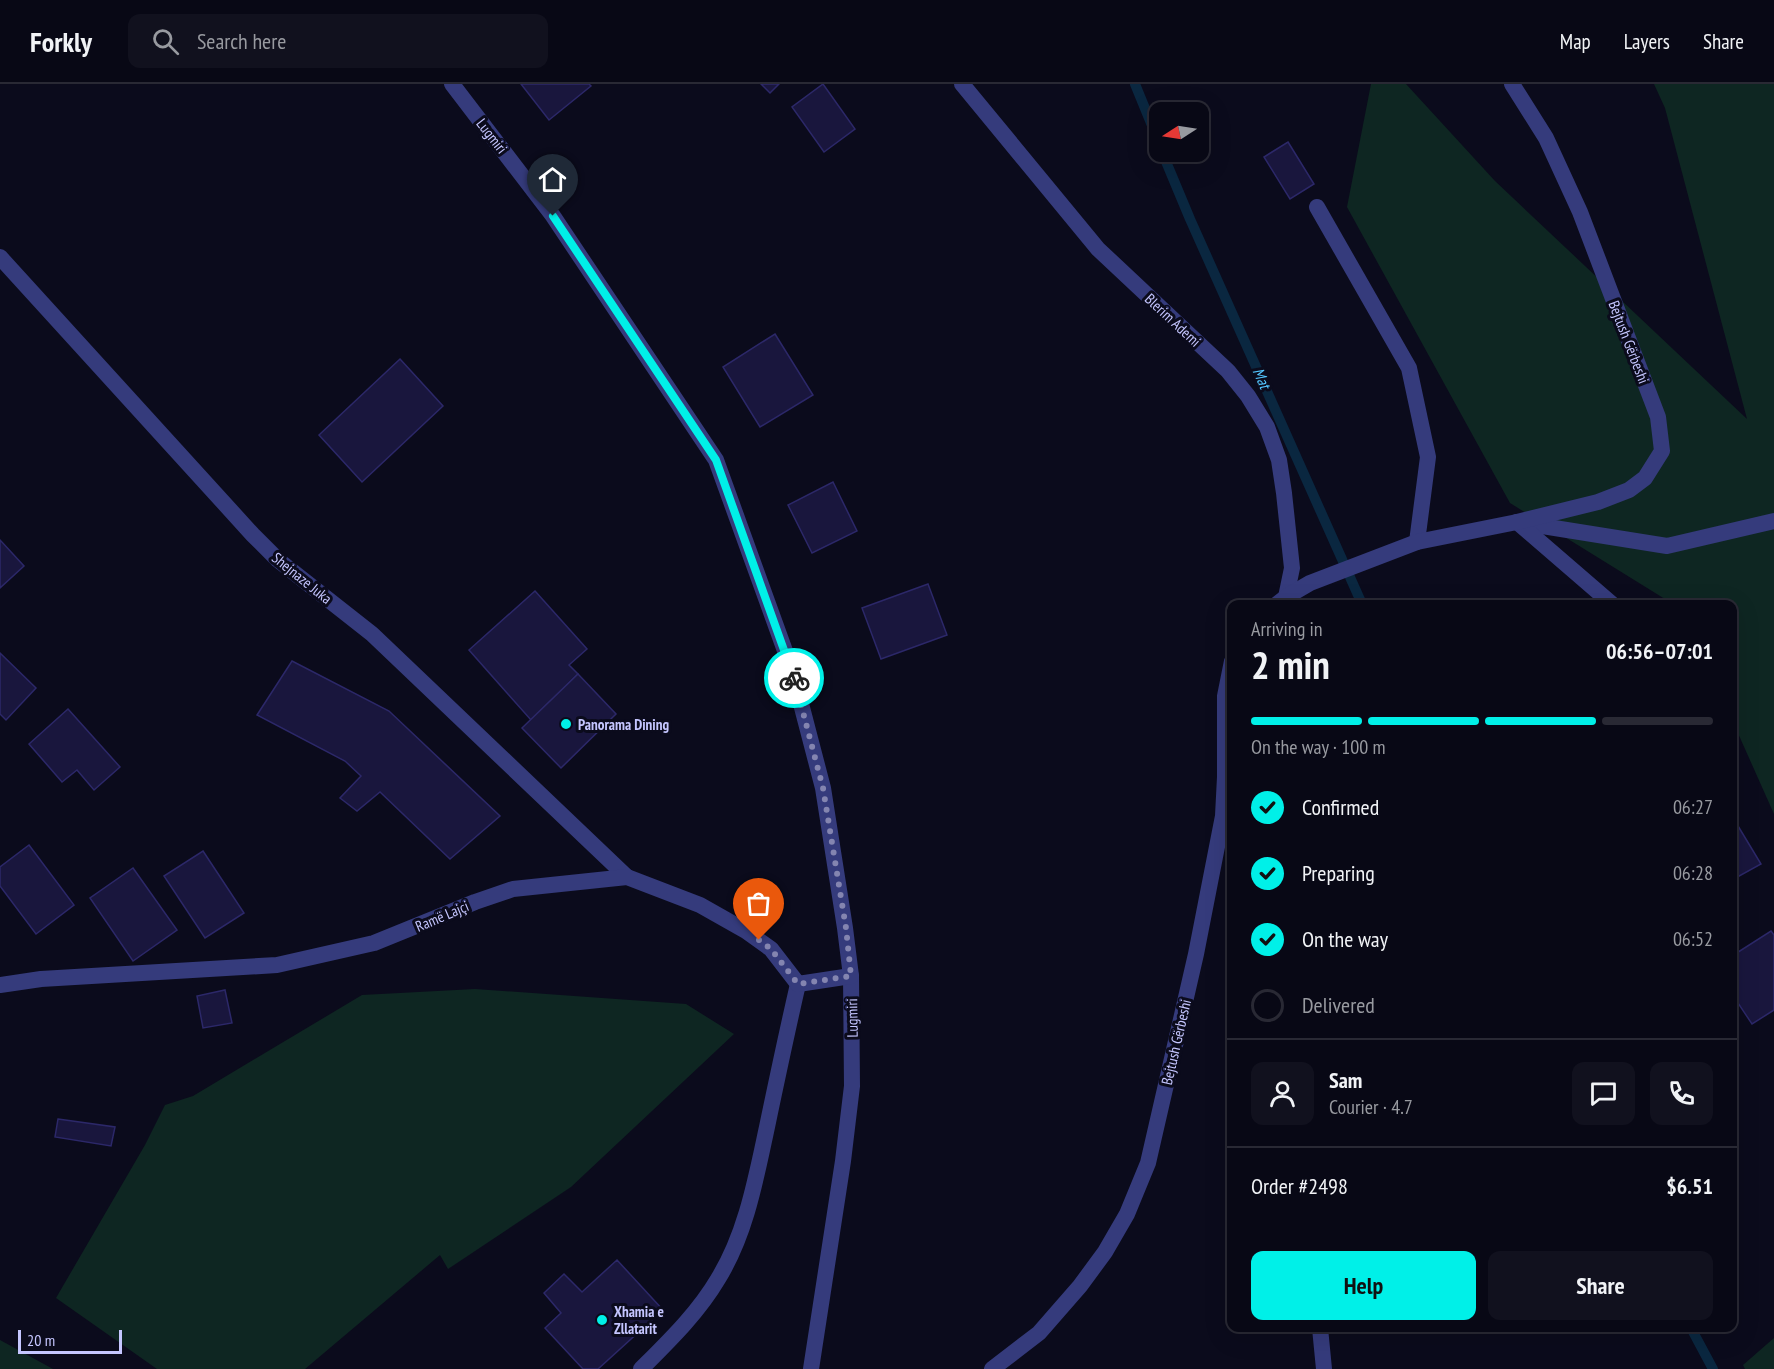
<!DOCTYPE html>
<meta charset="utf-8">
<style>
:root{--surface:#080815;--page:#11111e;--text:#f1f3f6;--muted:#989aa0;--line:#292934;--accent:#00f0e8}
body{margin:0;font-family:"PT Sans Narrow",sans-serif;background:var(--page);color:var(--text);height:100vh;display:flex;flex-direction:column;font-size:22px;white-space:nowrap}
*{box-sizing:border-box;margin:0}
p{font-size:20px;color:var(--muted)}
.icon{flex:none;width:33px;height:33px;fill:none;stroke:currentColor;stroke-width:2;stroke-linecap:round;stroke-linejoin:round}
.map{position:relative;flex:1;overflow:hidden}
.side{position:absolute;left:1227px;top:516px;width:510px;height:732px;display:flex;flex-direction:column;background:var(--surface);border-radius:12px;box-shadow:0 6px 24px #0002,0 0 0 2px var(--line)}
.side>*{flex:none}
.needle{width:39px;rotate:258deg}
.buttons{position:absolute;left:1149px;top:18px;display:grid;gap:12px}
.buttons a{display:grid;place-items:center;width:60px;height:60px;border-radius:12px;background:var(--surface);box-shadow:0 6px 24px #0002,0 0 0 2px var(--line);font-size:30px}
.scale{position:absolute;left:18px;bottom:15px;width:104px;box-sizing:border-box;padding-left:6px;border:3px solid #c5c6ff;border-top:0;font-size:16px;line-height:21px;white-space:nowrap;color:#c5c6ff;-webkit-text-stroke:4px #0b0b1c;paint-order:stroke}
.pin{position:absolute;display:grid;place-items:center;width:51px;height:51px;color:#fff;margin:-62px -26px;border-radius:50% 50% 50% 0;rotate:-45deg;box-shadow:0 0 6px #0007}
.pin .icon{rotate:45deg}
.courier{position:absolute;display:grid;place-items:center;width:60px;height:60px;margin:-30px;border:4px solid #00f0e8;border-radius:50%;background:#fff;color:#222;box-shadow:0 2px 8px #0007}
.overview em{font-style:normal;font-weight:700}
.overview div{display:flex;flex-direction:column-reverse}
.overview{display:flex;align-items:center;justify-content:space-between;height:102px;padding:0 24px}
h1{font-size:39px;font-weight:700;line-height:45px}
.bar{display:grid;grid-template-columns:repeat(4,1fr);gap:9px 6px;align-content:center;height:72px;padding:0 24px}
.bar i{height:8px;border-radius:4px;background:var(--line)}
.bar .on{background:var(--accent)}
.bar p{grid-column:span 4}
.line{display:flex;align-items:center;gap:15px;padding:0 24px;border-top:2px solid var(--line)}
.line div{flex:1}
.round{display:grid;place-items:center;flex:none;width:63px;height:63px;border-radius:12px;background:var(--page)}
ol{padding:0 24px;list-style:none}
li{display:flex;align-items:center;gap:18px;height:66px}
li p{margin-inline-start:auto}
li .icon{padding:6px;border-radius:50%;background:var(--accent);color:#111;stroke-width:4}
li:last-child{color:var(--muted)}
li i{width:33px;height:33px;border:3px solid var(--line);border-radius:50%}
.primary-button{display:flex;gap:12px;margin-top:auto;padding:12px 24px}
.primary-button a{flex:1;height:69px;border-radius:12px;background:var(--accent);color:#111;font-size:24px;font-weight:700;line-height:69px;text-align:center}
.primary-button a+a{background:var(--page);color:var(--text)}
header{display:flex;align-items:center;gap:36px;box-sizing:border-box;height:84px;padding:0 30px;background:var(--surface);border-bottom:2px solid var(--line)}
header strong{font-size:28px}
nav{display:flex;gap:33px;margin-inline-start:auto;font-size:21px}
.search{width:420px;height:54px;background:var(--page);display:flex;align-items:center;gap:15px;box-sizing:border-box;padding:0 21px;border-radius:12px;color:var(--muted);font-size:22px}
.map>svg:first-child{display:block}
.green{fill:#0e2622}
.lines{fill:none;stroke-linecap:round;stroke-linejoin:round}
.stream{stroke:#0a2740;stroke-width:10}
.building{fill:#19163d;stroke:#2c2869;stroke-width:1.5}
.service{stroke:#353b7c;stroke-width:16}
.minor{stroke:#353b7c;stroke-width:16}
.done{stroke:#8485b0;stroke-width:6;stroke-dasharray:0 10.8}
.route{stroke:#00f0e8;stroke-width:8}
.poi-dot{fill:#00f0e8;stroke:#0b0b1c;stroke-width:2}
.labels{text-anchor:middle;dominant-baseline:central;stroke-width:6;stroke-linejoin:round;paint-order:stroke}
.street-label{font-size:15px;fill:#c5c6ff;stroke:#0b0b1c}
.poi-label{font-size:15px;font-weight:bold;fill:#c5c6ff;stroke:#0b0b1c;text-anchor:start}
.water-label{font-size:16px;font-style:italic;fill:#53c6ff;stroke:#0b0b1c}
</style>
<header>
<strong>Forkly</strong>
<div class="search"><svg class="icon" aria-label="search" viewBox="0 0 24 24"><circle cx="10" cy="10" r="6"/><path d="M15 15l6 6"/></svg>Search here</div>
<nav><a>Map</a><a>Layers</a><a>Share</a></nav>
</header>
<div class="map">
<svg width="1774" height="1285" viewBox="0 0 1774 1285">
<rect width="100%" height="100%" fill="#0b0b1c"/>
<g class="green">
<polygon points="1371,0 1406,0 1495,97 1747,335 1665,24 1654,0 1774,0 1774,730 1733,638 1732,520 1673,520 1510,419 1347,123"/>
<polygon points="475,905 686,920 734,950 571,1103 448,1185 440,1171 305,1285 157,1285 56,1214 145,1061 165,1021 193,1012 362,911"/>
<polygon points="1774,1254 1774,1285 1745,1285 1743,1281"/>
<polygon points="0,1256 53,1285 0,1285"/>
</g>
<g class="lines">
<g class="stream">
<polyline points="1135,0 1160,61"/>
<polyline points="1162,68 1190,135 1362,520"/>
<polyline points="1691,1244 1713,1285"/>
</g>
</g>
<g class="building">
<polygon points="521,0 589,0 591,2 549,36"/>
<polygon points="761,0 779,0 770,9"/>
<polygon points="823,0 855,45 824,68 792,23"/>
<polygon points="1288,58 1314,100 1290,115 1264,73"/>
<polygon points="775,250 813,311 760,343 723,283"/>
<polygon points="400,275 443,322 362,398 319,351"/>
<polygon points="833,398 857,447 812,469 788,421"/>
<polygon points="0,456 24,482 0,504"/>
<polygon points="928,500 947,551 881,575 862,524"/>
<polygon points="535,507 587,565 569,581 578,590 531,636 469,566"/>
<polygon points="0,569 36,604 6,636 0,630"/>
<polygon points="292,577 389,627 500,732 450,775 380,708 357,727 340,714 361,692 345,677 257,631"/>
<polygon points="578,590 616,630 561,684 522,644"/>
<polygon points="68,625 120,683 94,706 77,686 62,698 29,660"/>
<polygon points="1732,732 1761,780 1732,796"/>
<polygon points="29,761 74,821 36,850 0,802 0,783"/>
<polygon points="203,767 244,829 205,854 164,792"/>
<polygon points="133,784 177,846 133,877 90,814"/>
<polygon points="1771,847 1774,851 1774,926 1752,940 1732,910 1732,872"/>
<polygon points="225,906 232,939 203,944 197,912"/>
<polygon points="58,1035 115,1043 111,1062 55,1053"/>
<polygon points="617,1176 663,1226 598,1285 583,1285 545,1244 561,1229 544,1209 564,1190 582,1208"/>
</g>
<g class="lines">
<g class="service">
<polyline points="962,0 1098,165 1228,287 1248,312 1267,343 1279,376 1284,409 1292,484 1286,513"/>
<polyline points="1517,438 1667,462 1774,437"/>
<path d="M641,1285C669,1257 698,1229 718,1195C746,1150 756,1094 767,1043C777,995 787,948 798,900"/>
</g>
<g class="minor">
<polyline points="452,0 553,132 716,376 793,589 823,704 845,844 851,892 852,1002 843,1077 811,1285"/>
<polyline points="1317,123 1409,284 1428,373 1417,458"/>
<polyline points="0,173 253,451 278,476 372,550 627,793"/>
<polyline points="1517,438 1612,520"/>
<polyline points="1277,520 1286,513 1310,499 1417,458 1517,438 1598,418 1629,406 1645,394 1662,367 1658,333 1580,128 1546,54 1512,0"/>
<polyline points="0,901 41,895 277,881 374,859 475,818 513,805 627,793 700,821 746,847 771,865 798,900 851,892"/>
<polyline points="1320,1244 1324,1285"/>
<polyline points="992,1285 1039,1249 1080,1202 1105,1168 1127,1130 1148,1079 1196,870 1223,732 1225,693 1225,612 1232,577"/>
</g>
</g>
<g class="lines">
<polyline class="done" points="759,856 771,865 798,900 851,892 846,844 823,704 794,594"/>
<polyline class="route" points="553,132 716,376 794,594"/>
</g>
<g class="poi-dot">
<circle cx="566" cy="640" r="6"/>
<circle cx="602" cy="1236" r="6"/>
</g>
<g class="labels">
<g class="street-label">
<text transform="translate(492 52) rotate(52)">Lugmiri</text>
<text transform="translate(1173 236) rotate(43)">Blerim Ademi</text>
<text transform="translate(1629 258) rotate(69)">Bejtush Gërbeshi</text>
<text transform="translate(302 494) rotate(39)">Shejnaze Juka</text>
<text transform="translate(442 832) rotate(-23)">Ramë Lajçi</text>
<text transform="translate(852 934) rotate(-91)">Lugmiri</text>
<text transform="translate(1176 958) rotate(-77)">Bejtush Gërbeshi</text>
</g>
<g class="poi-label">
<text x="578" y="640">Panorama Dining</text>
<text x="614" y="1227">Xhamia e<tspan x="614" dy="17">Zllatarit</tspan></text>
</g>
<g class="water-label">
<text transform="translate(1262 294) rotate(66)">Mat</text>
</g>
</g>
</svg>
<div class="buttons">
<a><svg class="needle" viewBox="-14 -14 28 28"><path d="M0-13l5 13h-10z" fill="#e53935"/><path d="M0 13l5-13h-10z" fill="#989aa0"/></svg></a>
</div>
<div class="scale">20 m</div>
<div class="pin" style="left:759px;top:856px;background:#ea580c"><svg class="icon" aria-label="bag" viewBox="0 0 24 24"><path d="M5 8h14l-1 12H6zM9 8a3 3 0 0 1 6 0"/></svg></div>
<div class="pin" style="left:553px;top:132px;background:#1f2937"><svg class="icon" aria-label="home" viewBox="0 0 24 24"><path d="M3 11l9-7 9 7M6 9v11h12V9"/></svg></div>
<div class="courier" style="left:794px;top:594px"><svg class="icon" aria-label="bike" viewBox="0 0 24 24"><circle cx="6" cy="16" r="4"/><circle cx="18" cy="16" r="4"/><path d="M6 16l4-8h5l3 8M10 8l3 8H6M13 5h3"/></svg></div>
<section class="side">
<div class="overview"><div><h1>2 min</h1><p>Arriving in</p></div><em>06:56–07:01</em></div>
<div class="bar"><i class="on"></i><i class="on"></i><i class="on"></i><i></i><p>On the way · 100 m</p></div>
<ol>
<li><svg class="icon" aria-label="check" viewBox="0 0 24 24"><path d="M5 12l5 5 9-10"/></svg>Confirmed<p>06:27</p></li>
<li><svg class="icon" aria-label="check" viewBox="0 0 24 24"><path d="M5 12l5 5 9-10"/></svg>Preparing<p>06:28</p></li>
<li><svg class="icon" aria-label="check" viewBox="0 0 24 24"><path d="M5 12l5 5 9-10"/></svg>On the way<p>06:52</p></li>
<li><i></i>Delivered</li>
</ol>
<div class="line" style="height:108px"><a class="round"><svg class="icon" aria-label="person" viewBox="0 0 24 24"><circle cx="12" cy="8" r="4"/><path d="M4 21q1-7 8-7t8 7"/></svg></a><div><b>Sam</b><p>Courier · 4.7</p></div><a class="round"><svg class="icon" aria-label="chat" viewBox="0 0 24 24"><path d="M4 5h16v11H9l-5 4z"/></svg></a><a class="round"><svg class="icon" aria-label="phone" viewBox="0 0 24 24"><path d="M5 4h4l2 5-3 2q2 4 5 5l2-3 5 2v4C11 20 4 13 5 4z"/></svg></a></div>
<div class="line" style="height:78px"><div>Order #2498</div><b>$6.51</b></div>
<div class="primary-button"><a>Help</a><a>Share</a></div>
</section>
</div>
